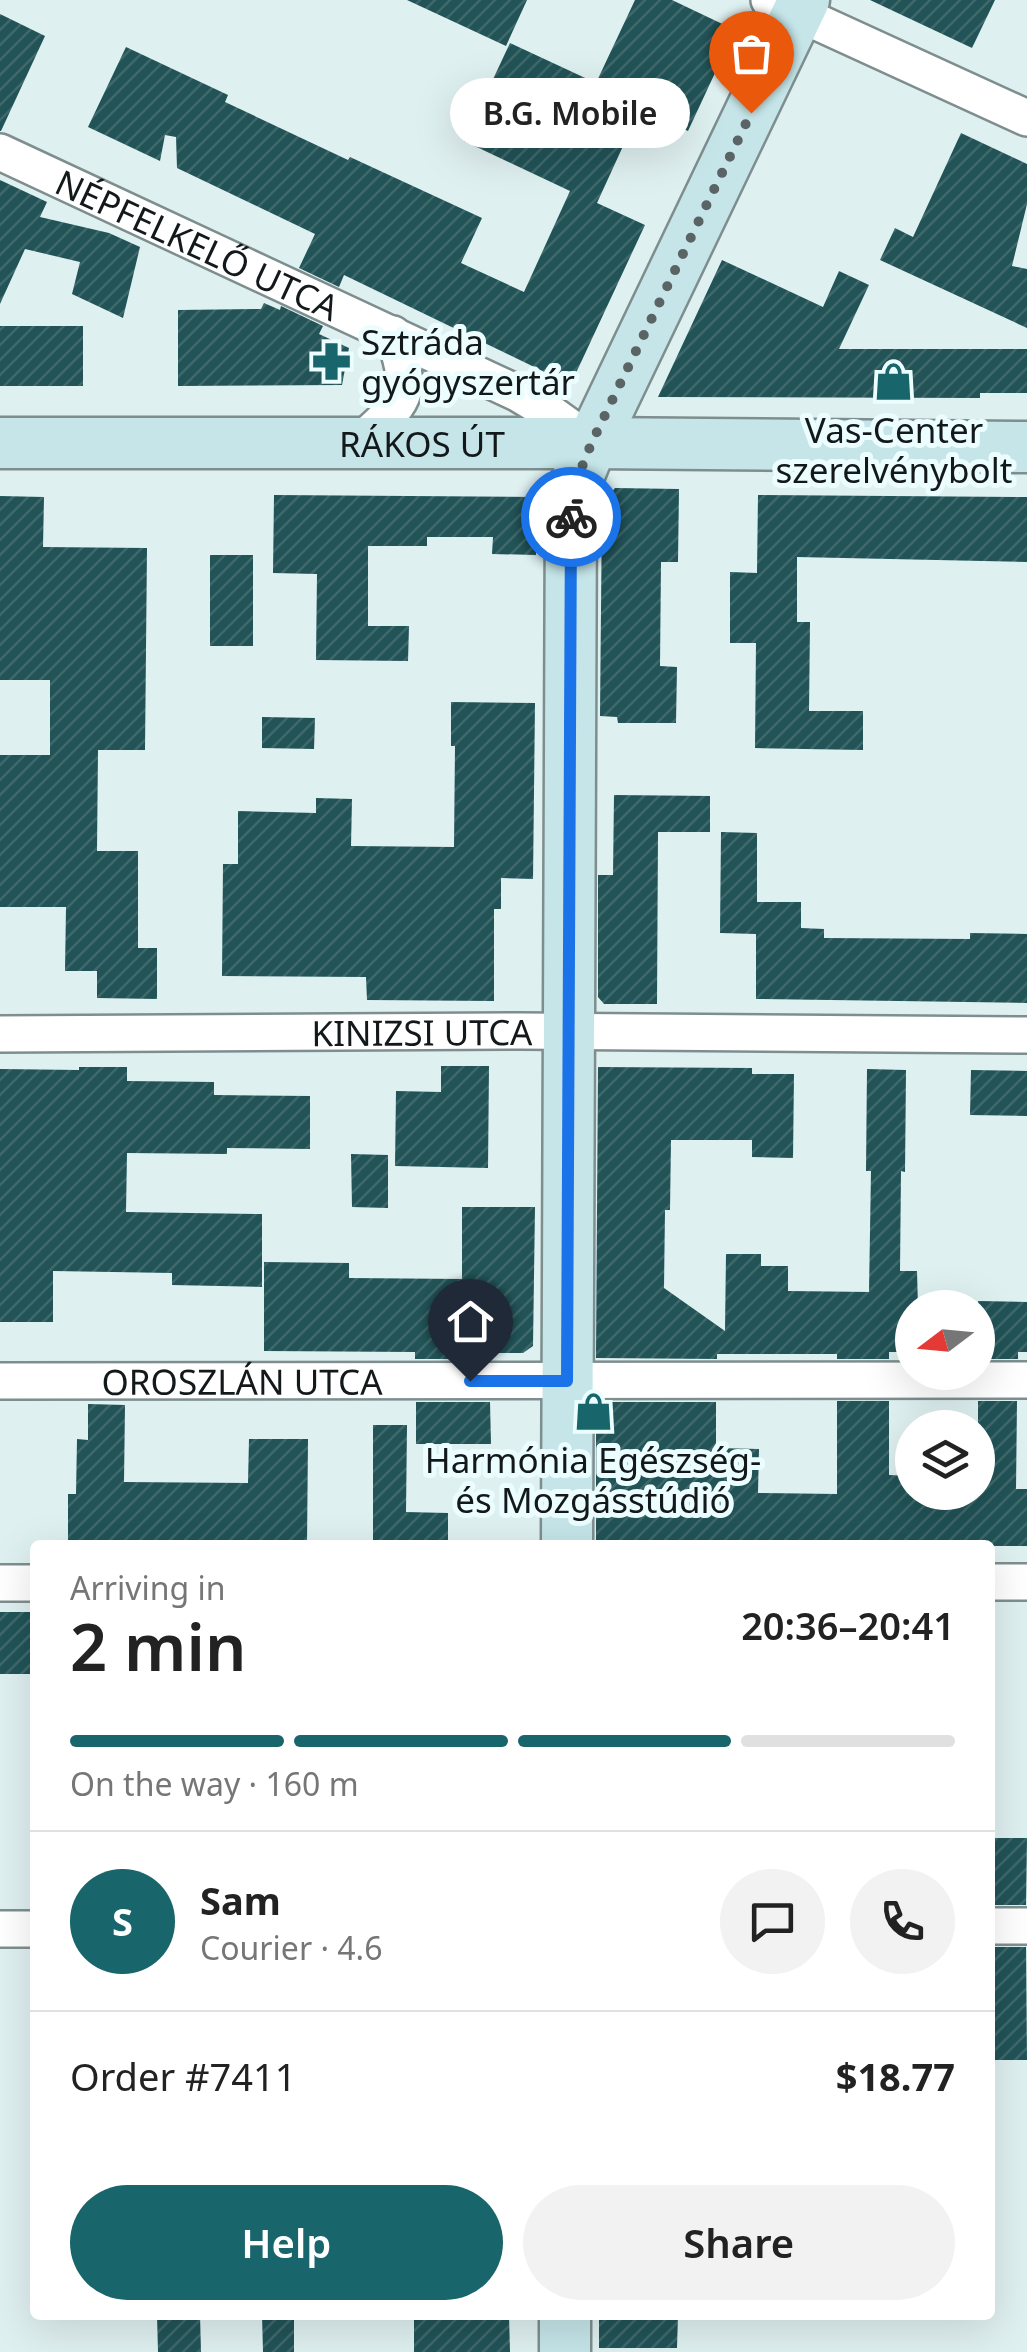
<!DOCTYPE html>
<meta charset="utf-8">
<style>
:root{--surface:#fff;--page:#f2f2f2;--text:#222;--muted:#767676;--line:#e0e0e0;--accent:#18666c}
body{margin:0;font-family:"Noto Sans",sans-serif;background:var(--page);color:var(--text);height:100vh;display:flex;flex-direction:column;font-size:38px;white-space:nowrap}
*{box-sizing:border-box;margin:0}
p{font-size:32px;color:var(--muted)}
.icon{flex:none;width:55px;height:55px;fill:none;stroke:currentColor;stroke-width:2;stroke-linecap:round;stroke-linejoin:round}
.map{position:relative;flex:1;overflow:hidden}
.details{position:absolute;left:30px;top:1540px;width:965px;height:780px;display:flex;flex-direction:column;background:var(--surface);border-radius:10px;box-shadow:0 10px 40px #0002}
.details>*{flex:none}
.needle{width:65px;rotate:254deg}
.tools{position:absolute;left:895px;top:1290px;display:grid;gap:20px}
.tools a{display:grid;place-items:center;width:100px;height:100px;border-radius:50%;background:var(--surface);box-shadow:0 10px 40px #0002;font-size:50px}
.pin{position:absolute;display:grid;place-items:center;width:85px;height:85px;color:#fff;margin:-102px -42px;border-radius:50% 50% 50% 0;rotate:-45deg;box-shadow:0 0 10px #0007}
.pin .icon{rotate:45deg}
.courier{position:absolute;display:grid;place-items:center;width:100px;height:100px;margin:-50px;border:8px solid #1a73e8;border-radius:50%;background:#fff;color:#222;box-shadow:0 2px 12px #0007}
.bubble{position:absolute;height:70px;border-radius:35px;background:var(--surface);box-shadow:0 10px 40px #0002;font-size:32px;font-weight:600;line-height:70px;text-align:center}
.headline em{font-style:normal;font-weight:600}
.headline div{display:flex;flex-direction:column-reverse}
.headline{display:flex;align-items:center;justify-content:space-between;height:170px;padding:0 40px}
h1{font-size:65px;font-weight:600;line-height:75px}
.bar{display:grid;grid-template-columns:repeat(4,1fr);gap:15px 10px;align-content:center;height:120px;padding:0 40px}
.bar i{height:12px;border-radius:8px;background:var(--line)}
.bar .current{background:var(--accent)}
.bar p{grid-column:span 4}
.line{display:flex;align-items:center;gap:25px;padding:0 40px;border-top:2px solid var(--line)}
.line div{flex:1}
.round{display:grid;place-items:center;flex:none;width:105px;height:105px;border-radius:52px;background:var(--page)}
.action{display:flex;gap:20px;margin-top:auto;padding:20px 40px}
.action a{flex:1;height:115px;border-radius:60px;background:var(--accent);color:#fff;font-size:40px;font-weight:600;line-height:115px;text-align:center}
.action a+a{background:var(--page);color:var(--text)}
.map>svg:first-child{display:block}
.building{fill:url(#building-hatch)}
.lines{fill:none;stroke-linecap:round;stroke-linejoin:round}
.street-casing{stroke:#7e8e8f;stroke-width:40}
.secondary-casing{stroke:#7e8e8f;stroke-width:55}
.street{stroke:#fff;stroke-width:35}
.secondary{stroke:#c5e5e8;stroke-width:50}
.done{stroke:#5a6465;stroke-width:10;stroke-dasharray:0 18}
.route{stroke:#1a73e8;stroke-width:12}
.labels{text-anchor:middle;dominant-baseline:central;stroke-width:10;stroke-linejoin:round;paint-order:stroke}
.street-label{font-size:35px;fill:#13191a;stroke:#ecfdff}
.poi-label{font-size:35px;fill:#13191a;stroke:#ecfdff}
</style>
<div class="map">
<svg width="1027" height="2352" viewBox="0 0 1027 2352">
<defs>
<pattern id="building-hatch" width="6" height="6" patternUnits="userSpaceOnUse" patternTransform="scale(2.5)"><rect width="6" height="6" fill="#215357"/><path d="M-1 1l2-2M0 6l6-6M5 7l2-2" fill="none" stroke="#3f686b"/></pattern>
</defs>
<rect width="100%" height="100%" fill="#dff0f1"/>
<g class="building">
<polygon points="407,0 527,0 506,46"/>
<polygon points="635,0 672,0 735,30 688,131 640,109 597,203 645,225 576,373 559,379 344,275 339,287 299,268 315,234 177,168 176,137 165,135 160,161 88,127 126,47 228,95 225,102 348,160 350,157 482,218 461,263 524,292 570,191 464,141 510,43 596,83"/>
<polygon points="870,0 995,0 972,48"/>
<polygon points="0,14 45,36 1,131 0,131"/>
<polygon points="961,133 1027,164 1027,204 1012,266 1027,269 1027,328 880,260 895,228 913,237"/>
<polygon points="0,180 47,202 40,217 109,233 140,247 123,318 72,294 80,262 25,249 0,304"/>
<polygon points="722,260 823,307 839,271 869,285 839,349 1027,349 1027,393 980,393 980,398 658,397"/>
<polygon points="264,303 280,310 281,306 323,326 319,334 349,348 342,385 178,386 178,310 261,309"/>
<rect x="0" y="326" width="83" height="60"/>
<polygon points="615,488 679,489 678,562 661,562 660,666 677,667 676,723 618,723 617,717 600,716 602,504"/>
<polygon points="274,495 536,497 536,555 492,554 493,537 427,537 427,546 368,546 368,626 409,626 408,661 316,660 317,574 273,573"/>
<polygon points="758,495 1027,497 1027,562 797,557 797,622 810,622 809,711 863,711 863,750 755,748 756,643 730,643 730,572 757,573"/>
<polygon points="0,496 44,497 43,547 147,548 145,750 98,750 97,851 138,851 138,948 157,948 157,999 97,998 97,971 65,971 66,907 0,907 0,755 50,755 50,680 0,680"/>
<rect x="210" y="555" width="43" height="91"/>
<polygon points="451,702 535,703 533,879 501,878 501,909 494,909 494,1001 367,1000 366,977 222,976 223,864 238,864 238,811 316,813 316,798 352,799 351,846 454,847 455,746 451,746"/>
<polygon points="262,717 315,718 314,749 262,748"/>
<polygon points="614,795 710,796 710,832 658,832 657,1004 604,1004 598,997 598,875 613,875"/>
<polygon points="721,832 757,833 757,902 801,902 801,928 824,929 824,938 970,939 970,933 1027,934 1027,1003 756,999 756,934 720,933"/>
<polygon points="441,1066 489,1066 488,1168 395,1166 396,1091 441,1092"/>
<polygon points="79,1067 127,1067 127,1081 214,1082 214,1095 310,1096 310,1149 227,1148 227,1154 127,1153 126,1212 262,1214 262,1287 172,1285 172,1273 53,1271 53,1322 0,1322 0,1069 79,1070"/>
<polygon points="598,1067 752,1068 752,1074 794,1074 793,1158 752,1157 752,1140 671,1140 670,1210 665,1210 664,1288 725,1331 726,1254 761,1254 761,1266 788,1266 788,1291 869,1292 871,1171 866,1171 867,1069 906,1070 905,1172 901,1171 900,1271 917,1271 918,1308 912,1308 912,1352 889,1352 889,1359 837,1359 837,1354 717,1354 717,1359 596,1358"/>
<polygon points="971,1070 1027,1071 1027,1116 970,1115"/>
<polygon points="351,1154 388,1155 388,1208 352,1207"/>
<polygon points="462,1207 535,1207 533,1346 523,1353 490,1353 490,1359 415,1359 415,1352 264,1351 264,1262 349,1263 349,1278 462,1279"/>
<polygon points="978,1301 1027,1302 1027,1352 1018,1352 1018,1359 978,1359"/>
<polygon points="837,1401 889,1401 889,1475 912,1476 912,1492 978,1492 978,1401 1017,1401 1016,1489 1027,1489 1027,1546 596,1545 596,1410 606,1402 716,1402 716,1448 759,1449 758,1493 837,1494"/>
<polygon points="416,1402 490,1402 491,1444 416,1444"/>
<polygon points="88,1404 125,1405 124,1482 248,1483 249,1439 308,1439 307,1545 68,1544 68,1494 76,1494 77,1439 88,1440"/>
<polygon points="373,1425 407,1425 406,1512 448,1513 448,1545 373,1545"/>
<rect x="0" y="1612" width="35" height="62"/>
<polygon points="990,1838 1027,1838 1026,1905 990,1905"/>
<polygon points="990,1947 1026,1947 1027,2060 990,2060"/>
<polygon points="157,2315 200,2315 201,2352 158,2352"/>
<polygon points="262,2315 294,2315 294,2352 263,2352"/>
<polygon points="414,2315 509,2315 510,2352 414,2352"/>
<polygon points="599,2315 678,2315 677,2348 599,2348"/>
</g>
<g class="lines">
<defs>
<g id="street">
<polyline points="769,0 1027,118"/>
<path id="s1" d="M0,152L519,394L549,412L592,443"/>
<path d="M358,444C404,400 416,399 393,334"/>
<path id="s2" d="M0,1034L520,1031L1027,1035"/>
<path id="s3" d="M0,1381L1027,1380"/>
<polyline points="990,1582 1027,1582"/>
<polyline points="0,1583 35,1583"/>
<polyline points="990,1926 1027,1926"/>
<polyline points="0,1929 35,1929"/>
</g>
<g id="secondary">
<path id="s4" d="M0,443H592L1027,447"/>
<polyline points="567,1545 571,494 592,443 804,0"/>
<polyline points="565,2352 565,2315"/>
</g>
</defs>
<use href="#street" class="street-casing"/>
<use href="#secondary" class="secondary-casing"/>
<use href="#street" class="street"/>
<use href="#secondary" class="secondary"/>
</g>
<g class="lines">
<polyline class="done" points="571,517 571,494 592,442 751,113"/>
<polyline class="route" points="470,1381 567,1381 571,517"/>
</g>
<defs>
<symbol id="pharmacy-bare" viewBox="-9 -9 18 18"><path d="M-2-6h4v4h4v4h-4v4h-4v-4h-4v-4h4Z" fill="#18666c" stroke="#ecfdff" stroke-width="2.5" paint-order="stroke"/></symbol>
<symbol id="shop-bare" viewBox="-9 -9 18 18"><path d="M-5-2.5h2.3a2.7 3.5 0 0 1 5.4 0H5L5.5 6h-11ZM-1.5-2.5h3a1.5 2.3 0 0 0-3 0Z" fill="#18666c" stroke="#ecfdff" stroke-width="2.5" paint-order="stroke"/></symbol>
</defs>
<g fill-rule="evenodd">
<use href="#pharmacy-bare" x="304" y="334" width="55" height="55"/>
<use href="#shop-bare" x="866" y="354" width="55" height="55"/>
<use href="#shop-bare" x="566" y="1384" width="55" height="55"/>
</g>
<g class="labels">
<g class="street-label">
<text stroke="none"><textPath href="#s1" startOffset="218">NÉPFELKELŐ UTCA</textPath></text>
<text stroke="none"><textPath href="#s4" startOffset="422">RÁKOS ÚT</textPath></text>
<text stroke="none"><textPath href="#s2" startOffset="422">KINIZSI UTCA</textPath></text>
<text stroke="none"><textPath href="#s3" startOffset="242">OROSZLÁN UTCA</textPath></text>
</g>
<g class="poi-label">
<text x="361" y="341" text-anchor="start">Sztráda<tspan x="361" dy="40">gyógyszertár</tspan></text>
<text x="894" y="429">Vas-Center<tspan x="894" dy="40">szerelvénybolt</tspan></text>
<text x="593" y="1459">Harmónia Egészség-<tspan x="593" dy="40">és Mozgásstúdió</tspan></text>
</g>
</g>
</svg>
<div class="tools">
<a><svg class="needle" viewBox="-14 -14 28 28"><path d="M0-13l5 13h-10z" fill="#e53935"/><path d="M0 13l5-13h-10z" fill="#767676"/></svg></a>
<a><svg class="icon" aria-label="layers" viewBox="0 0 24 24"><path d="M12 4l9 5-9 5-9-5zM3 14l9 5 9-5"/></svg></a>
</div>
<div class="pin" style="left:751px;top:113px;background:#ea580c"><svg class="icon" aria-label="bag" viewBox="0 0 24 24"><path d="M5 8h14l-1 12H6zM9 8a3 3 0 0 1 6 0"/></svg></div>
<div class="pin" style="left:470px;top:1381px;background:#1f2937"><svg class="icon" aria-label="home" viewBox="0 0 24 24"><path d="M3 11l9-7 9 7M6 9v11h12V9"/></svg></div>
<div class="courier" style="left:571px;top:517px"><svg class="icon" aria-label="bike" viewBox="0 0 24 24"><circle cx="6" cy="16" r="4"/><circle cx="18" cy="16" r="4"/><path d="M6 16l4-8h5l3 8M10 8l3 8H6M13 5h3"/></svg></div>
<div class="bubble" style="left:450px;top:78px;width:240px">B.G. Mobile</div>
<section class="details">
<div class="headline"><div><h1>2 min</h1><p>Arriving in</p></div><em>20:36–20:41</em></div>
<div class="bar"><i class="current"></i><i class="current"></i><i class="current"></i><i></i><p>On the way · 160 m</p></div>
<div class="line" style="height:180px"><b class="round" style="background:var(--accent);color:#fff">S</b><div><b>Sam</b><p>Courier · 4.6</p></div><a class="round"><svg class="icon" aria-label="chat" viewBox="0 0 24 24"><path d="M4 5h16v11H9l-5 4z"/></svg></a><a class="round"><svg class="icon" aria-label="phone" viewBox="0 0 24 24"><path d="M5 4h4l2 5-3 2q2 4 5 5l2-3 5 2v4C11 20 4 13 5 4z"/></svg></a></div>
<div class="line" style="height:130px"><div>Order #7411</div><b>$18.77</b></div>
<div class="action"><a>Help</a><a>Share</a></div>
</section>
</div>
